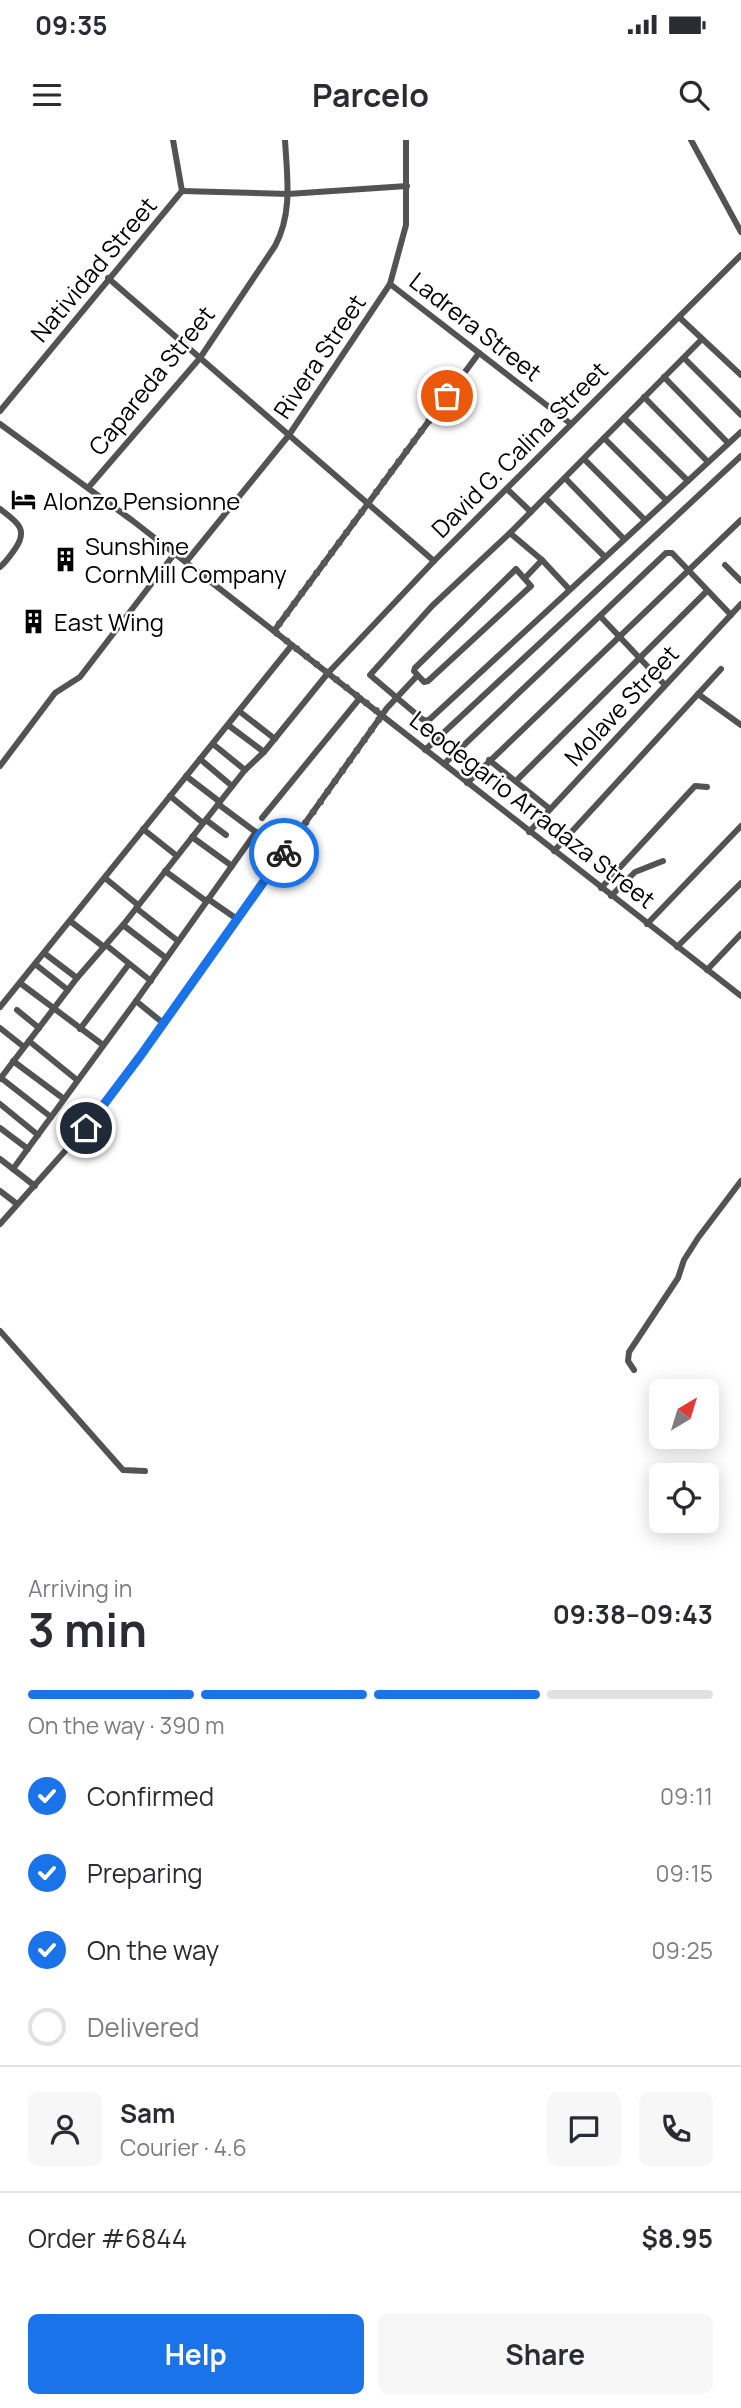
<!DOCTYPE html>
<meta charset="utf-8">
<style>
:root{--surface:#fff;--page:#f7f7f7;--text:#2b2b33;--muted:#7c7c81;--line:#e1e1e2;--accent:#1a73e8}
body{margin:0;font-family:Manrope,sans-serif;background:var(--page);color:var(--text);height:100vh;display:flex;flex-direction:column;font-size:26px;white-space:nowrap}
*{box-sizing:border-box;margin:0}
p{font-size:23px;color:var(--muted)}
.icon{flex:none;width:38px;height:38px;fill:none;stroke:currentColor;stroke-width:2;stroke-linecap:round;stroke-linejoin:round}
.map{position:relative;height:1414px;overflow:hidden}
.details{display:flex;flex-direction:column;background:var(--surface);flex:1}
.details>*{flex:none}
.needle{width:46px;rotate:38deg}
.fabs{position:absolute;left:649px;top:1239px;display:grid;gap:14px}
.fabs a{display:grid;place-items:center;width:70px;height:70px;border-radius:10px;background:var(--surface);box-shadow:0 4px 18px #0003;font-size:35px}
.pin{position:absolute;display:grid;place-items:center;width:60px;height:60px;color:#fff;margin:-30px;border:4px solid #fff;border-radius:50%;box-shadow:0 2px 7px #0007}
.courier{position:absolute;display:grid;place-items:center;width:70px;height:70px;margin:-35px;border:5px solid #1a73e8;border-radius:50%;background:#fff;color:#222;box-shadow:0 2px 9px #0007}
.head em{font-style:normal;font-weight:700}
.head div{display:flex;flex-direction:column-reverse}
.head{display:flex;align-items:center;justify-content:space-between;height:119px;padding:0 28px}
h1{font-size:46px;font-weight:700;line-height:52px}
.bar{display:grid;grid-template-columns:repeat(4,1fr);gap:10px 7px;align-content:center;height:84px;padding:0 28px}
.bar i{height:9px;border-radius:5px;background:var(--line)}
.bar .on{background:var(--accent)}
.bar p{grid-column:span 4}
.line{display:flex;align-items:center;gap:18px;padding:0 28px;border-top:2px solid var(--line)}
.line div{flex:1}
.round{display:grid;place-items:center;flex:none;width:74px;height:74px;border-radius:10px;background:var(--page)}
ol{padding:0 28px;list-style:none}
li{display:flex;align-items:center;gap:21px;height:77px}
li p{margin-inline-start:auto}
li .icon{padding:7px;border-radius:50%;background:var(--accent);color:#fff;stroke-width:4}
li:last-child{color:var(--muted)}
li i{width:38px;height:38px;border:4px solid var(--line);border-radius:50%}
.cta{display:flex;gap:14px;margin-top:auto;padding:14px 28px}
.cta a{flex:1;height:80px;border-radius:10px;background:var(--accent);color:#fff;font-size:28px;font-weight:700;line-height:80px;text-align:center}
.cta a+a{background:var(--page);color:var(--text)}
.status{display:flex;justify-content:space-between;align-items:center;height:49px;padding:0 35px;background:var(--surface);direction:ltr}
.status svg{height:19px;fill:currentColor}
header{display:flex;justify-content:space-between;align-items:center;height:91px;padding:0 28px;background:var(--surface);font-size:32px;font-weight:700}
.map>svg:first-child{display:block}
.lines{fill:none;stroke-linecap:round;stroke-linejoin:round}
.minor{stroke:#535353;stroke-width:6}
.done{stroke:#595959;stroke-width:7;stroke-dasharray:0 12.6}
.route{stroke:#1a73e8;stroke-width:9}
.labels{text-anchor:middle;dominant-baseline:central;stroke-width:5;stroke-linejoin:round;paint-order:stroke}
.street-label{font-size:24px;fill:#000;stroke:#fff}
.poi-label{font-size:24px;fill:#000;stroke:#fff;text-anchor:start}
</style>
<div class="status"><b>09:35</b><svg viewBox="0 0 49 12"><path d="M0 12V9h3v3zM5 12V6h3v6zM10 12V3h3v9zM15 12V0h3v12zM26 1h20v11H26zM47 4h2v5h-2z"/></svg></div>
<header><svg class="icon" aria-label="menu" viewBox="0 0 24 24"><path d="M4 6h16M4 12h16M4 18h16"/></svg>Parcelo<svg class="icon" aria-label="search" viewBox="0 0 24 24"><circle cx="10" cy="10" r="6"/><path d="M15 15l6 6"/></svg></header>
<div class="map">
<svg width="741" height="1414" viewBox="0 0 741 1414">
<rect width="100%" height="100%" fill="#fff"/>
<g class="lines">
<g class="minor">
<polyline points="691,0 741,92"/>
<polyline points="182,51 288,54 407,46"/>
<polyline points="108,138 434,421"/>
<polyline points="390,144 571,284"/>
<polyline points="679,177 741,235"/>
<polyline points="702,199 510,393 432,466 370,535 422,579 426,581 430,579 741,292"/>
<polyline points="684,218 741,275"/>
<polyline points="664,237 728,303"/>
<polyline points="644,257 708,322"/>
<polyline points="0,271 182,51 173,0"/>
<polyline points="624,278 688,341"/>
<polyline points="0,284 133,381 741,856"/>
<polyline points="604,298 666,360"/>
<polyline points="584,319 645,380"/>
<polyline points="565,338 624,399"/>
<path d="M88,348L200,218L275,106C293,73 287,36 285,0"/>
<polyline points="507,349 531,372"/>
<polyline points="545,358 604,416"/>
<path d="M0,369C17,382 29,389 15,409C10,416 6,422 0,427"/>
<polyline points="510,393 542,420 569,449"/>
<polyline points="186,422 289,295 390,144 406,85 406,0"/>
<polyline points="725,425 741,441"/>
<polygon points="516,429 531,446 428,541 424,542 414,531 415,528"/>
<polyline points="525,438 542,420"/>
<polyline points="600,476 665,545"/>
<polyline points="274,491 479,213"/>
<polyline points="698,554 741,585"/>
<polyline points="239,571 275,599"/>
<polyline points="228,585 264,612"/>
<polyline points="213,604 245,630"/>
<polyline points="425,610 741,316"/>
<polyline points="200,619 232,646"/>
<polyline points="489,620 550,669"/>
<polyline points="444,624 666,413 672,413 731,475"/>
<polyline points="0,626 55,553 80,537 175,413"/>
<polyline points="186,636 220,662"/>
<polyline points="516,641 707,451"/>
<polyline points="467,643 741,380"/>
<polyline points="170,656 203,683"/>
<polyline points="218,664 284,713"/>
<polyline points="262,678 360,558"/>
<polyline points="206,680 226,695"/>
<polyline points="143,689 177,716"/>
<polyline points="529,692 741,464"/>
<polyline points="192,697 232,726"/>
<polyline points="554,711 721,529"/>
<polyline points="165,731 206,761"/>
<polyline points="105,738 138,765"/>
<polyline points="601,748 695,646 707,647"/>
<polyline points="611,756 635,732 663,721"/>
<polyline points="208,759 237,779"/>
<polyline points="136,768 178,801"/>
<polyline points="70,781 104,807"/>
<polyline points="647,784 741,686"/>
<polyline points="123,785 166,818"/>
<polyline points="106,805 151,841"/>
<polyline points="677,807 741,743"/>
<polyline points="44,813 77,838"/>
<polyline points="35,824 68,850"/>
<polyline points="707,830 741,794"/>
<polyline points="20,843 103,905"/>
<polyline points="136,861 163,883"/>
<polyline points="0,867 292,505"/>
<polyline points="17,870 39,888"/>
<polyline points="0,888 24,907"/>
<polyline points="80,889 129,824"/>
<polyline points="29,901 77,940"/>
<polyline points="13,921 64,959"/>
<polyline points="1,938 51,977"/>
<polyline points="0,939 77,838 123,785 245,630 264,612 328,533 434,421 741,115"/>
<polyline points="0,964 38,995"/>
<polyline points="0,988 28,1009"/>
<polyline points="0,1019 35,1046"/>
<polyline points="13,1029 136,861 256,692"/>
<polyline points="0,1051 17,1064"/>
<polyline points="0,1084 98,974 387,568 416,537"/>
<polyline points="0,1191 123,1330 145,1331"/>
<polyline points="634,1230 628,1221 629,1212 678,1138 684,1120 698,1098 741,1041"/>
</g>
</g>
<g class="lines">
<polyline class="done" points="284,713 382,575 274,491 447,256"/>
<polyline class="route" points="86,988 141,915 284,713"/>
</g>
<defs>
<symbol id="hotel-bare" viewBox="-9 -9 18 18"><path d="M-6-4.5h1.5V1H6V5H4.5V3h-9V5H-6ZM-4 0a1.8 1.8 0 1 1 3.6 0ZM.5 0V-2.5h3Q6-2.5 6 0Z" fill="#000" stroke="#fff" stroke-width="2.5" paint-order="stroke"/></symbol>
<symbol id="building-bare" viewBox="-9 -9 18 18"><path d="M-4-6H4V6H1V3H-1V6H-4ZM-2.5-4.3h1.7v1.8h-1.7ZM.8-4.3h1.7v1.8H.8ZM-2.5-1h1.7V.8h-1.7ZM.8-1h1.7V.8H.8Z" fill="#000" stroke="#fff" stroke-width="2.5" paint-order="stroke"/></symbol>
</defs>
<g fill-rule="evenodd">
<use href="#hotel-bare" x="6" y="342" width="35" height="35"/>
<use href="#building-bare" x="48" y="402" width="35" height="35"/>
<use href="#building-bare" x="16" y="464" width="35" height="35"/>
</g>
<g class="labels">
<g class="street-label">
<text transform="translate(93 129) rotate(-50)">Natividad Street</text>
<text transform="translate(476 186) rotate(38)">Ladrera Street</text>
<text transform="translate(319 216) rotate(-56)">Rivera Street</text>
<text transform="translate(151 240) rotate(-51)">Capareda Street</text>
<text transform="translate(519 309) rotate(-45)">David G. Calina Street</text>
<text transform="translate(621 565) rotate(-47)">Molave Street</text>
<text transform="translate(533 669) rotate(38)">Leodegario Arradaza Street</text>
</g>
<g class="poi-label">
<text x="43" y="360">Alonzo Pensionne</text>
<text x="85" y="405">Sunshine<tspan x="85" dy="28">CornMill Company</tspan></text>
<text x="54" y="481">East Wing</text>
</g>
</g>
</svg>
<div class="fabs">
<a><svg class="needle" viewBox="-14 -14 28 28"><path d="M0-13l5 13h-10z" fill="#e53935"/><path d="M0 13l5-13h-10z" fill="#7c7c81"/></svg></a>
<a><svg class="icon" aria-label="locate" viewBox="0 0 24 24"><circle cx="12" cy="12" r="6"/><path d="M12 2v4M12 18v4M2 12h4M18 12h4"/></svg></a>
</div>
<div class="pin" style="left:447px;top:256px;background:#ea580c"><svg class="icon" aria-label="bag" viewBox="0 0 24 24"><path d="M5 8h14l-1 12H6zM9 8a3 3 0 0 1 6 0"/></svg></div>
<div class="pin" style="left:86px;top:988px;background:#1f2937"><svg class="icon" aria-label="home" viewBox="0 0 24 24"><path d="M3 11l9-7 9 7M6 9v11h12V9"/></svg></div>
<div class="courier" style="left:284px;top:713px"><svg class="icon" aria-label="bike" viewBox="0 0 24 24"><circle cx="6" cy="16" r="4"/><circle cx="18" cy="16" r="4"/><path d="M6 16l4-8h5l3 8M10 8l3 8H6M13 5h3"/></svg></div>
</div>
<section class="details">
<div class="head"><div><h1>3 min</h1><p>Arriving in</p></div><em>09:38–09:43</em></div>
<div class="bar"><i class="on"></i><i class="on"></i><i class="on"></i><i></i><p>On the way · 390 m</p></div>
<ol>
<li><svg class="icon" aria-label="check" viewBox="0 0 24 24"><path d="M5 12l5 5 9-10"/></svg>Confirmed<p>09:11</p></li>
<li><svg class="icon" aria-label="check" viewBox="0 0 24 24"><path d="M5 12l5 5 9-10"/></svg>Preparing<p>09:15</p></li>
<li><svg class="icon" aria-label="check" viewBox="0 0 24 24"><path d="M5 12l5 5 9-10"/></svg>On the way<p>09:25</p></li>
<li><i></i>Delivered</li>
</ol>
<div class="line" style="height:126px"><a class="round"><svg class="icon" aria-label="person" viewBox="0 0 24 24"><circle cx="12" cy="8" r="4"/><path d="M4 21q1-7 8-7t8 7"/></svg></a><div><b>Sam</b><p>Courier · 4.6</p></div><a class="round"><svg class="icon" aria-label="chat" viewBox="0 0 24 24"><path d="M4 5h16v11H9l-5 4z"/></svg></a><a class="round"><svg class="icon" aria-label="phone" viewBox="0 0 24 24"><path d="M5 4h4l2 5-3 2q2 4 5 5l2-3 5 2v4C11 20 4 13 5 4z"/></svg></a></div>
<div class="line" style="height:91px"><div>Order #6844</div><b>$8.95</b></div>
<div class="cta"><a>Help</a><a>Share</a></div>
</section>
